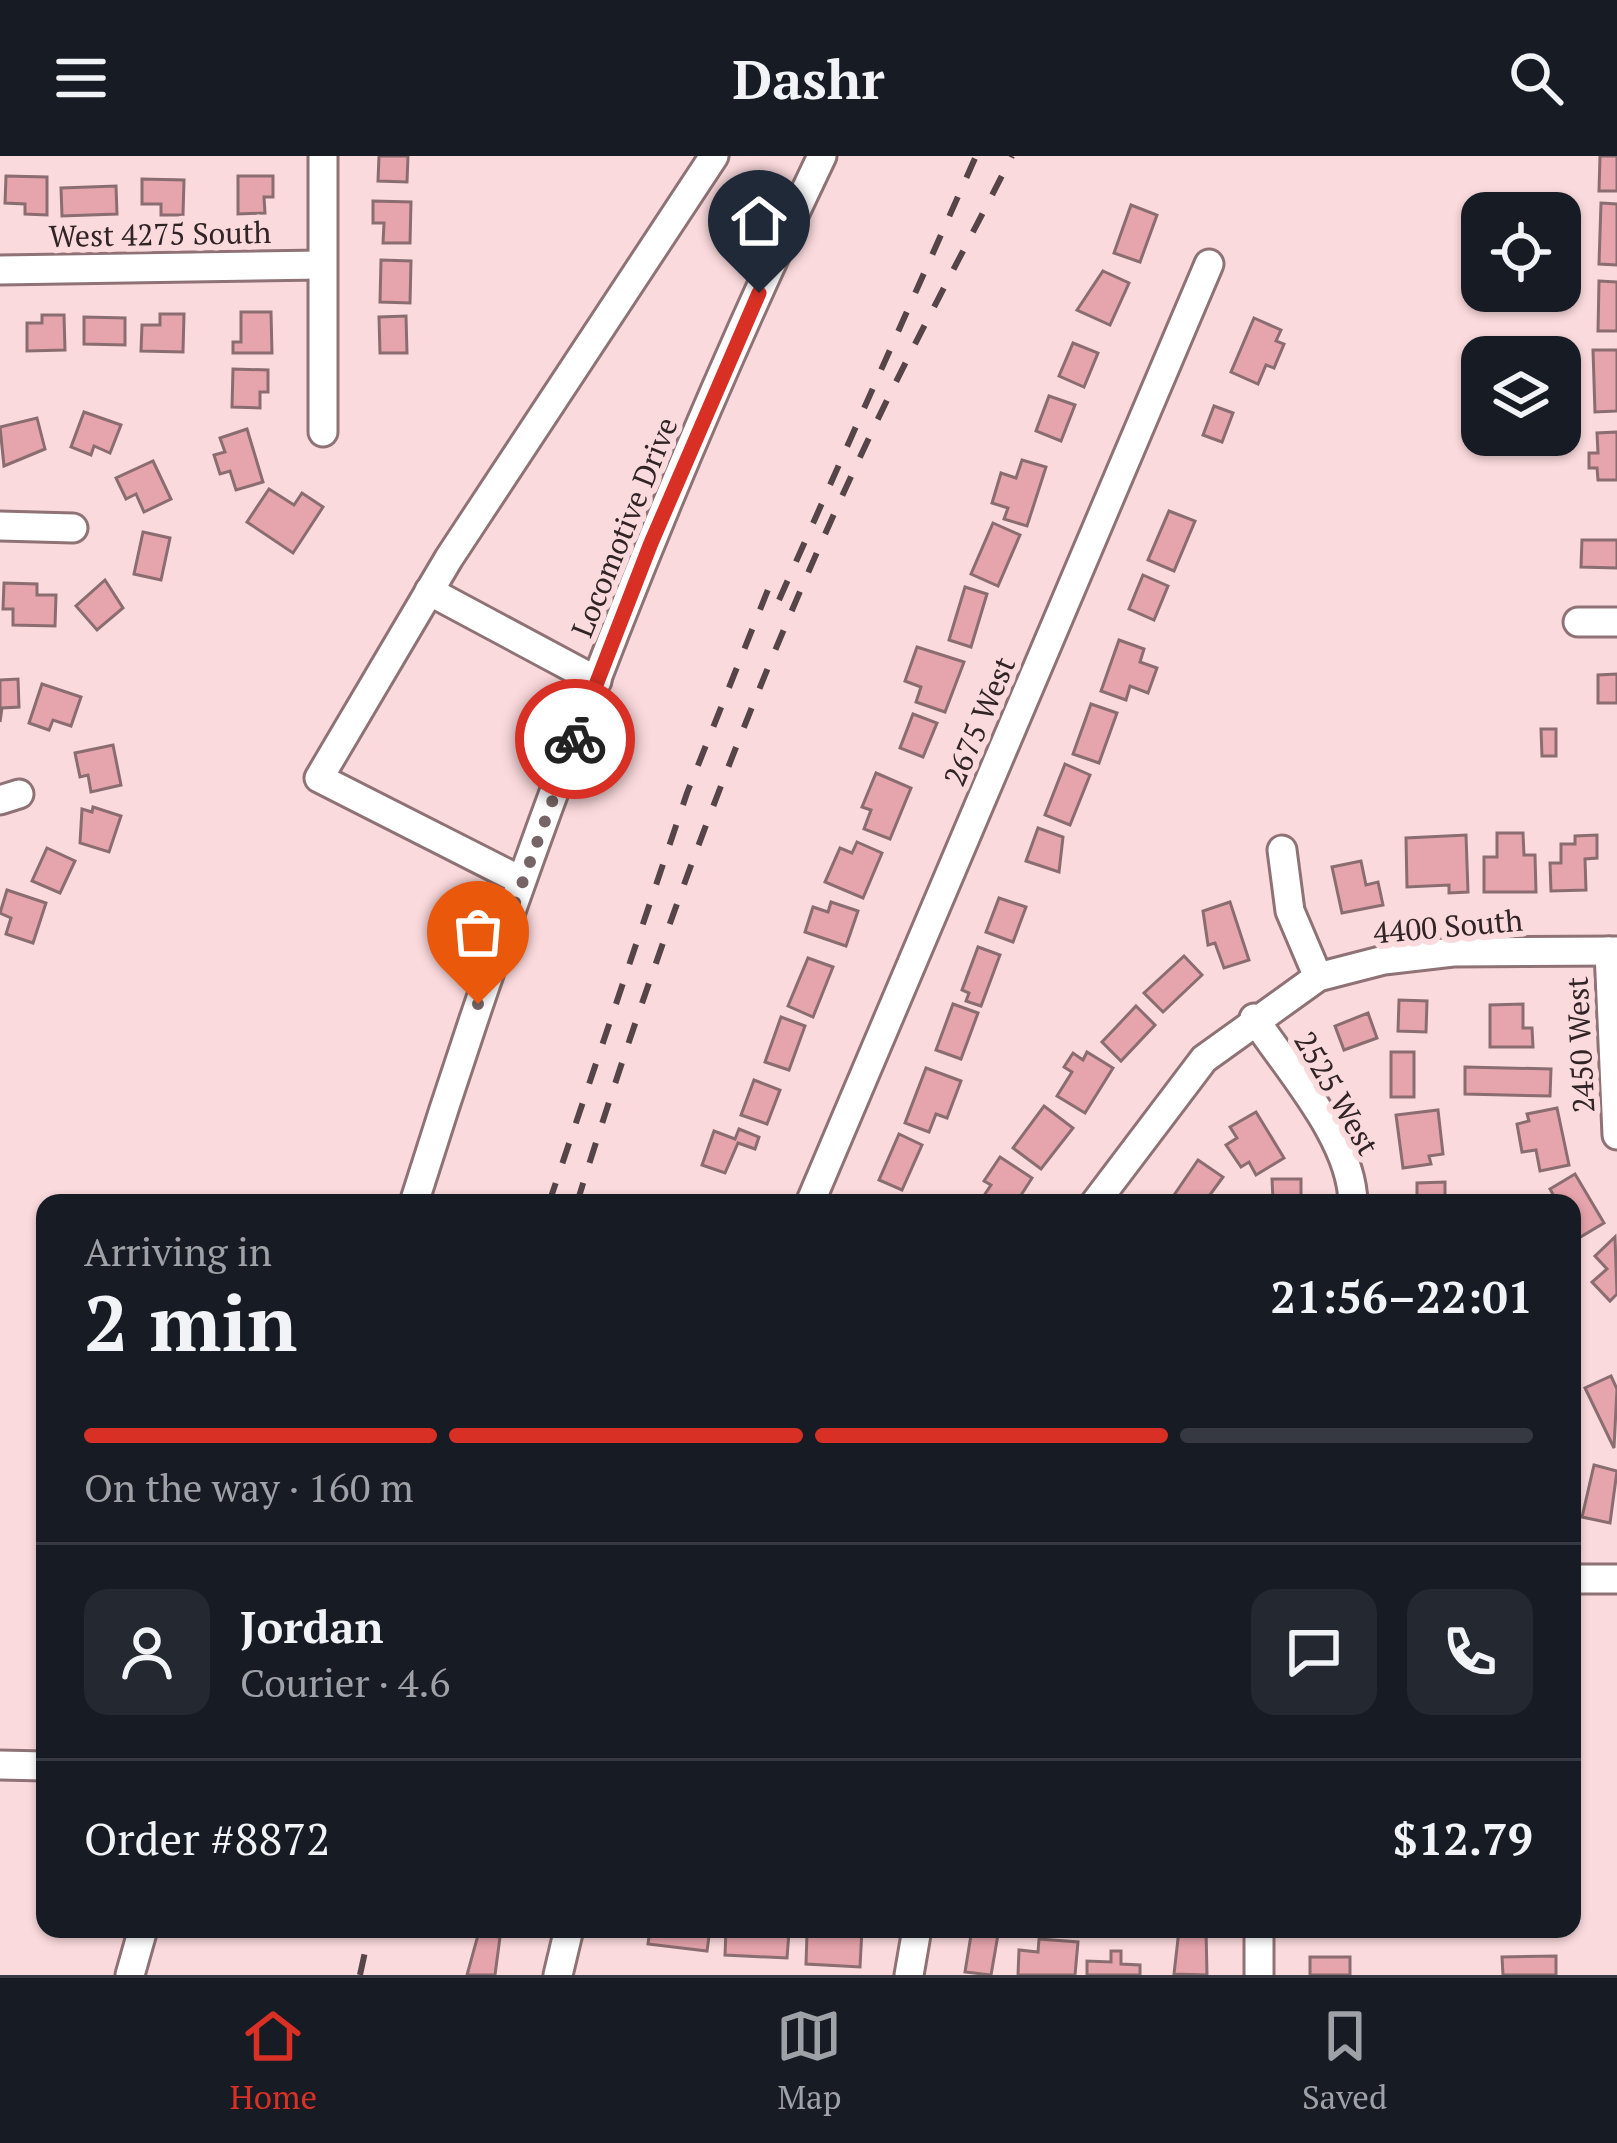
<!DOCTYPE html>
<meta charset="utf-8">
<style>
:root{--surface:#171b24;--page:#242831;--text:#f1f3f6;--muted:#9ea1a6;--line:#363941;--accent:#d93025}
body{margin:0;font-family:"PT Serif",serif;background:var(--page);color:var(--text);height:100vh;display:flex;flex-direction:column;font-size:45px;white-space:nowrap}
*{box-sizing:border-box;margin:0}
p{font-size:39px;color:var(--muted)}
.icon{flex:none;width:66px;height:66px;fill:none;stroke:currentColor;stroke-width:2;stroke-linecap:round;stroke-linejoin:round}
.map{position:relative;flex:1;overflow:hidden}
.details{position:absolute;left:36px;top:1038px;width:1545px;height:744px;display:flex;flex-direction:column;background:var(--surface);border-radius:24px;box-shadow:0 3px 9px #0004}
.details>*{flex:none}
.buttons{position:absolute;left:1461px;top:36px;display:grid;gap:24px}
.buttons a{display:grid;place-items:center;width:120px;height:120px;border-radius:24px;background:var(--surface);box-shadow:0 3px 9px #0004;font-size:60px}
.pin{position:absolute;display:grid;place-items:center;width:102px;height:102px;color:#fff;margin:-123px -51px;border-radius:50% 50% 50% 0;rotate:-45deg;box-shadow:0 0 12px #0007}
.pin .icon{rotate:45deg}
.courier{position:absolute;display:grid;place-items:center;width:120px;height:120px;margin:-60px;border:9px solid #d93025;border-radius:50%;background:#fff;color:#222;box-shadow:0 3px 15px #0007}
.summary em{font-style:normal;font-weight:700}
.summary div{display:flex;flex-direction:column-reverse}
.summary{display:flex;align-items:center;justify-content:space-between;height:204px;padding:0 48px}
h1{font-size:78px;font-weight:700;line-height:90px}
.bar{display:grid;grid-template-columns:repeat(4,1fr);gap:18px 12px;align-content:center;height:144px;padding:0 48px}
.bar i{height:15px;border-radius:9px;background:var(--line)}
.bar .current{background:var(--accent)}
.bar p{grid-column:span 4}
.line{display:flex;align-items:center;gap:30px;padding:0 48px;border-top:3px solid var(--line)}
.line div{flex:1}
.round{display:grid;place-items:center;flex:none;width:126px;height:126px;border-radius:24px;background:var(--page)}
header{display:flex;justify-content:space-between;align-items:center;height:156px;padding:0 48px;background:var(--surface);font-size:54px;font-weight:700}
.dock{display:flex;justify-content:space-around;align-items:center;height:168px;border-top:3px solid var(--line);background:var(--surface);font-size:33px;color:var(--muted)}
.dock a{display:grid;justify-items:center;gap:6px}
.dock .current{color:var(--accent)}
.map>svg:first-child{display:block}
.building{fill:#e6a4ac;stroke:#8a6d70;stroke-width:3}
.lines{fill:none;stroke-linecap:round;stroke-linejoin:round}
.minor-casing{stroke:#8e7275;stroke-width:33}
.minor{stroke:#fff;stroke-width:27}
.rail{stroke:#554548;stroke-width:6;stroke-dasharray:21 21;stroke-linecap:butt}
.done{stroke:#776466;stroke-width:12;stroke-dasharray:0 21.6}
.route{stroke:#d93025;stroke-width:15}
.labels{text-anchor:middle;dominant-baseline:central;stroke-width:12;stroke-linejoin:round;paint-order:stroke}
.street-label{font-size:30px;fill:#302426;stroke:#fbdadd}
</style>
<header><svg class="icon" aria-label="menu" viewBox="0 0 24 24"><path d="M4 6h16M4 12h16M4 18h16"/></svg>Dashr<svg class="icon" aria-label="search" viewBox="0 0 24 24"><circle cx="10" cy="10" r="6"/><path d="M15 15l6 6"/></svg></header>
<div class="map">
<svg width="1617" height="1819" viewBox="0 0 1617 1819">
<rect width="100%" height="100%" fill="#fbdadd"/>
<g class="building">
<polygon points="379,0 408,0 407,26 378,25"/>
<polygon points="1600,0 1617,0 1617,35 1599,35"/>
<polygon points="6,20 47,21 47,59 25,58 25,48 5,47"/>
<polygon points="238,20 273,20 273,41 264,41 265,57 238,58"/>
<polygon points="142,23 184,24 183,59 161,59 161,48 142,48"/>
<polygon points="116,30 117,58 62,60 61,32"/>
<polygon points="373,45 411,46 410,87 383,87 384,67 373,67"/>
<polygon points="1601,47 1617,48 1617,109 1599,108"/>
<polygon points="1131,49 1157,59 1140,106 1114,97"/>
<polygon points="381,104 411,105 410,147 380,146"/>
<polygon points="1103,115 1129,127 1110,169 1077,154"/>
<polygon points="1599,125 1617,126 1617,175 1598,175"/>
<polygon points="241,156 271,156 272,197 233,197 233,186 241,186"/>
<polygon points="160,158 184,158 183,196 141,195 142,169 160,169"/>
<polygon points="42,159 64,159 65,194 27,195 27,167 42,167"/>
<polygon points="406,160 407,197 380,197 379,161"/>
<polygon points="84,161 125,162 125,189 84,188"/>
<polygon points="1254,162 1281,174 1276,185 1284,188 1274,212 1266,209 1258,228 1231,216"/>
<polygon points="1073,187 1098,197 1084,231 1059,220"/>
<polygon points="1593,194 1617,194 1617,255 1595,256"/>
<polygon points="233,213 268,214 268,236 260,236 260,252 232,251"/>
<polygon points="1049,240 1075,249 1061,285 1036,275"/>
<polygon points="1214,250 1233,257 1222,286 1203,279"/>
<polygon points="84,256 121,269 110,297 94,290 91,299 71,291"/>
<polygon points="37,262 45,293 4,310 0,271"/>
<polygon points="247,273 263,326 236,334 230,315 220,318 214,299 225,296 220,282"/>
<polygon points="1617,276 1617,324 1598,324 1597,312 1589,312 1589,297 1598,297 1597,277"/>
<polygon points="1022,304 1046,311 1027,370 1004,363 1008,352 992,347 1001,317 1016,322"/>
<polygon points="153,305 171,343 144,356 136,338 126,343 116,322"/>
<polygon points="269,333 294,349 302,337 323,351 293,397 247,366"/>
<polygon points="1169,355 1195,365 1174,415 1148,404"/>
<polygon points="993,367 1020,379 998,430 971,418"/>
<polygon points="143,376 170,382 161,424 134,418"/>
<polygon points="1582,384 1617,384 1617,412 1581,411"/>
<polygon points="1143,419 1168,430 1154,464 1129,453"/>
<polygon points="105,424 123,452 97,474 76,450"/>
<polygon points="4,427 37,428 37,439 56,439 55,470 13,469 13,453 3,453"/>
<polygon points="965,431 987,438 971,491 949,484"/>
<polygon points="1119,484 1144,493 1140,506 1157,512 1148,537 1130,530 1126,544 1101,535"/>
<polygon points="917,491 964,506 945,556 916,546 921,531 905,525"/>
<polygon points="1617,518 1617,547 1598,547 1598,519"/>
<polygon points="18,523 19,551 2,552 0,566 0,524"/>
<polygon points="42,528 81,541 71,570 53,564 49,574 29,567"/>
<polygon points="1091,548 1117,557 1099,607 1073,598"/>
<polygon points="913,558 937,567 923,601 900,592"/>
<polygon points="1541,573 1556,573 1556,600 1542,600"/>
<polygon points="113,589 121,629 91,636 88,619 80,621 75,597"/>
<polygon points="1065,608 1090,619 1070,669 1045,659"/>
<polygon points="876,617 911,632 890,683 864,673 871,654 862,651"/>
<polygon points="93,651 121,660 109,696 80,687 82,653 92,656"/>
<polygon points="1038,672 1063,681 1059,716 1026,705"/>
<polygon points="1497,677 1523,677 1524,699 1535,699 1536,736 1484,736 1484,701 1497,701"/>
<polygon points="1466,679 1468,736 1449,737 1449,729 1407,731 1406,682"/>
<polygon points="1597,679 1597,702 1585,703 1586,734 1551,735 1550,707 1561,707 1561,688 1575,688 1575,680"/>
<polygon points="857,686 882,697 863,742 825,726 840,692 852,697"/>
<polygon points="47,692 75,705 60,737 32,725"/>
<polygon points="1361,705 1366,729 1378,726 1383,749 1342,757 1332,711"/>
<polygon points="7,734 46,747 33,787 6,778 11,762 0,757"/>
<polygon points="999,742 1026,751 1013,786 986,776"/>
<polygon points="831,746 858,755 846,790 805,776 813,751 828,756"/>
<polygon points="1230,746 1249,804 1224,812 1215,787 1208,789 1203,755"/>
<polygon points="978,791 1000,799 981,850 966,845 969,837 962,834"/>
<polygon points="1184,800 1202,819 1163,856 1144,837"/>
<polygon points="808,802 833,811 813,861 788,850"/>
<polygon points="1399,844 1427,845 1426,876 1398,875"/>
<polygon points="953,848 978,857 961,903 936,894"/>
<polygon points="1523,848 1523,872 1532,872 1533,891 1490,891 1490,849"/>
<polygon points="1136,850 1155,869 1121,905 1102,886"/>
<polygon points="1368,857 1377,882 1344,894 1335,870"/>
<polygon points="781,861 805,870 789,914 765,906"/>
<polygon points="1087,896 1113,912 1085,957 1057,940 1072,916 1064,911 1073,897 1083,904"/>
<rect x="1391" y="896" width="23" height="45"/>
<polygon points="1465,911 1551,913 1550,940 1465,938"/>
<polygon points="926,912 961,925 947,962 936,958 929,976 905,967"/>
<polygon points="754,924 780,934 767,968 741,959"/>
<polygon points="1044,950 1073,972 1041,1013 1013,992"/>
<polygon points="1557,952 1569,1009 1540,1015 1536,994 1522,996 1517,968 1529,965 1527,958"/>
<polygon points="1438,954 1443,998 1429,1000 1431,1008 1403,1012 1396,959"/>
<polygon points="1256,956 1284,1002 1256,1019 1249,1006 1241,1011 1226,989 1237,982 1230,971"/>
<polygon points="739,973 759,981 755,993 738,987 725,1017 702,1009 714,975 735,983"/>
<polygon points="899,978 922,989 902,1034 879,1024"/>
<polygon points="1000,1001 1032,1022 1016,1047 979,1047 991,1029 984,1025"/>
<polygon points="1198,1004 1223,1021 1204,1047 1180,1047 1172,1042"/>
<polygon points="1575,1018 1604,1067 1572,1086 1572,1047 1558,1047 1550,1033"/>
<polygon points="1272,1023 1301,1023 1301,1047 1262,1047 1273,1043"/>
<polygon points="1445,1026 1445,1046 1457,1047 1417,1047 1417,1027"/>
<polygon points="1615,1081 1617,1138 1610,1145 1592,1126 1607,1113 1595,1100"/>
<polygon points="1611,1220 1617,1233 1614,1292 1585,1232"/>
<polygon points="1594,1309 1617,1315 1610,1367 1582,1361"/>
<polygon points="650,1773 710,1773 707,1795 648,1788"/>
<polygon points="726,1773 789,1776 787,1802 725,1799"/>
<polygon points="835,1773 862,1773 860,1811 806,1808 807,1778 835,1780"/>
<polygon points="972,1773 999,1773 991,1819 965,1816"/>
<polygon points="1179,1774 1206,1774 1207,1819 1174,1818"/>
<polygon points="478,1779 500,1781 495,1819 467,1819"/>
<polygon points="1039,1783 1078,1786 1075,1819 1018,1819 1019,1794 1038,1796"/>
<polygon points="1111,1795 1121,1795 1121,1808 1140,1809 1140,1819 1087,1819 1087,1805 1111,1806"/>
<polygon points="1556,1800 1556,1819 1503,1819 1502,1801"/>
<rect x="1310" y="1801" width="40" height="18"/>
</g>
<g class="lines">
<defs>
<g id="minor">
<polyline points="0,114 321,109"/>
<polyline points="323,276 323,0"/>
<polyline points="0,370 73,372"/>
<polyline points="429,435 597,525"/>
<polyline points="1578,466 1617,466"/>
<polyline points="0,644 19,638"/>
<polyline points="1282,694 1290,755 1318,821"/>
<polyline points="520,724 319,622 449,402 714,0"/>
<polyline points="1609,795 1617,979"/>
<path d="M1254,862C1288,914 1352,983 1353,1047"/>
<path d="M414,1047C526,690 660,338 822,0"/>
<polyline points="810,1047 1209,108"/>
<polyline points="1095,1047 1204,903 1318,821 1384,804 1453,796 1617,795"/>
<polyline points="1572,1423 1617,1423"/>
<polyline points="0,1609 45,1610"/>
<polyline points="1259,1773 1259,1819"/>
<polyline points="130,1819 143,1773"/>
<polyline points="558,1819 569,1773"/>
<polyline points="909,1819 917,1773"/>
</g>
</defs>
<use href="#minor" class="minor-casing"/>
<use href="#minor" class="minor"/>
<g class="rail">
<polyline points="779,444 976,0"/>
<polyline points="549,1047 687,637 775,416"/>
<path d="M577,1047C659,782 757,518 876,267C919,177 967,89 1012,0"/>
<polyline points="360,1819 370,1773"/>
</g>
</g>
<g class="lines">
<polyline class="done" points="478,848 575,583"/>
<polyline class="route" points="575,583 651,387 759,137"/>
</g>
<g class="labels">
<g class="street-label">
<text transform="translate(160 78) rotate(-1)">West 4275 South</text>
<text transform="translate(624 371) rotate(-68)">Locomotive Drive</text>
<text transform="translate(979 565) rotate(-67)">2675 West</text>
<text transform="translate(1448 770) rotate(-5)">4400 South</text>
<text transform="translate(1580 889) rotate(-93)">2450 West</text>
<text transform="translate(1337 937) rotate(60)">2525 West</text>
</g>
</g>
</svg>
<div class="buttons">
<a><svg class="icon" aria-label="locate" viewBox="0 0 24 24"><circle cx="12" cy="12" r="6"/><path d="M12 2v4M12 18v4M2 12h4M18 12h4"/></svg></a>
<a><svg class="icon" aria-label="layers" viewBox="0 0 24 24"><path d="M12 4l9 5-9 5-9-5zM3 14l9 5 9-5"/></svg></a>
</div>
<div class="pin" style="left:478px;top:848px;background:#ea580c"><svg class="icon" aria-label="bag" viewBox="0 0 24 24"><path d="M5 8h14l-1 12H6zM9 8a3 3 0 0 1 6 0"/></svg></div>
<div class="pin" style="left:759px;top:137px;background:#1f2937"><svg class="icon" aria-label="home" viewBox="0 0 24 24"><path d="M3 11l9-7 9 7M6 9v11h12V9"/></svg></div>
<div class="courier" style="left:575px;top:583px"><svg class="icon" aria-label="bike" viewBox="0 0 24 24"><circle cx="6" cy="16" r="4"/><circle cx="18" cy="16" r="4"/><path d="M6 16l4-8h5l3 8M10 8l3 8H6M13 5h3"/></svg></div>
<section class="details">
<div class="summary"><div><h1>2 min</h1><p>Arriving in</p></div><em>21:56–22:01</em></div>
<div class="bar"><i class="current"></i><i class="current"></i><i class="current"></i><i></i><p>On the way · 160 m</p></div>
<div class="line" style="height:216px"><a class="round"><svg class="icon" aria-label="person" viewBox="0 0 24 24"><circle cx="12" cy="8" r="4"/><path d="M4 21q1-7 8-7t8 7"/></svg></a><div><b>Jordan</b><p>Courier · 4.6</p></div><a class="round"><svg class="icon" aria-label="chat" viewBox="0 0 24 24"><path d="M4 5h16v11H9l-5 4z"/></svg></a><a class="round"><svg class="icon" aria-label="phone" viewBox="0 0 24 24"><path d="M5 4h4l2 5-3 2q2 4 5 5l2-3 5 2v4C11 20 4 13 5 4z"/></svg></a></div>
<div class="line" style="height:156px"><div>Order #8872</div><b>$12.79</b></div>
</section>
</div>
<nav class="dock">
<a class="current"><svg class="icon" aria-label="home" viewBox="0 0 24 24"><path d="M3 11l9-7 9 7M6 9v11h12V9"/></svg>Home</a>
<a><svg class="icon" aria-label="map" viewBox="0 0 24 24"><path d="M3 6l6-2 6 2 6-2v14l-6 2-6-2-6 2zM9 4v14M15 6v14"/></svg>Map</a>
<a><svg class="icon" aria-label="saved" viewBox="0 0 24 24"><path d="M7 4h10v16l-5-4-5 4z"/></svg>Saved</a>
</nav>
